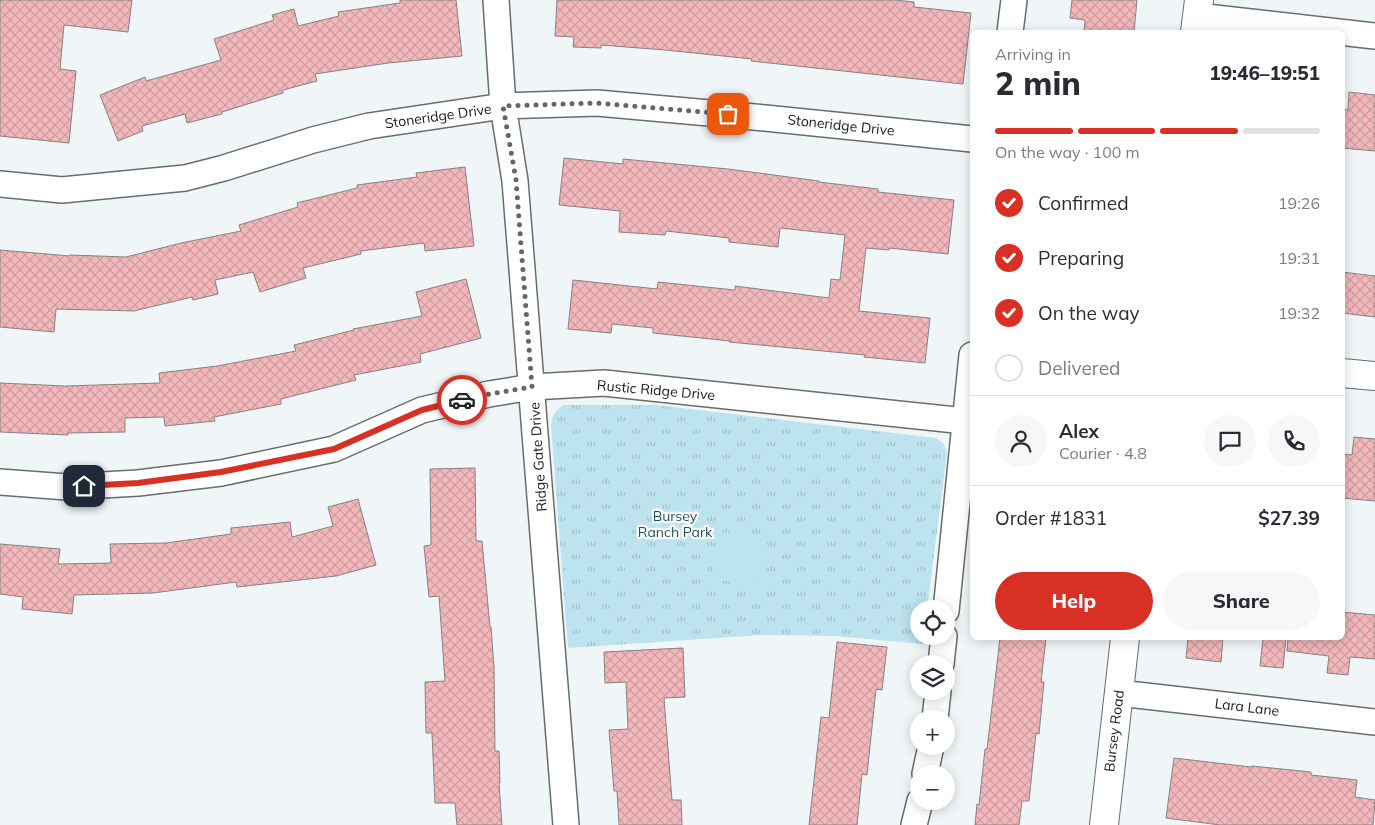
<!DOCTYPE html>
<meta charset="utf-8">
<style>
:root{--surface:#fff;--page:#f7f7f7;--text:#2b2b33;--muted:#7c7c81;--line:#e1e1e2;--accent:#d93025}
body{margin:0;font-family:Mulish,sans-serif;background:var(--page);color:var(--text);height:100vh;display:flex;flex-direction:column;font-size:19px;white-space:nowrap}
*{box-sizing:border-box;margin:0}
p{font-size:16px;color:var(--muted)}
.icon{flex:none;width:28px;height:28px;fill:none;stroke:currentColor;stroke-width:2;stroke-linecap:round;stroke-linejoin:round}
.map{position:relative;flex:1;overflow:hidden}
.drawer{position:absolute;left:970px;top:30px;width:375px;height:610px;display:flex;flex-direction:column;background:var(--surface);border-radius:8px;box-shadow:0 2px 12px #0003}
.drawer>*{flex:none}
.controls{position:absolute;left:910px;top:600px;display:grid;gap:10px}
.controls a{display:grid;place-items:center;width:45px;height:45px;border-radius:50%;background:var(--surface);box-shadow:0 2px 12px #0003;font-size:25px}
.pin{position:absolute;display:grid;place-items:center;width:42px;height:42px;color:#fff;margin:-21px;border-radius:10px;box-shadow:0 2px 8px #0006}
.courier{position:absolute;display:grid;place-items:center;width:50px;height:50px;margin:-25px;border:4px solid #d93025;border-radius:50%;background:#fff;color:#222;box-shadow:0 1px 6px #0007}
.summary em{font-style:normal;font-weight:800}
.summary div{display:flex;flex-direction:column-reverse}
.summary{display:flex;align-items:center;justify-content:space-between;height:85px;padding:0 25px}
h1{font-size:32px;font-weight:800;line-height:38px}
.bar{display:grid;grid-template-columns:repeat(4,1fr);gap:8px 5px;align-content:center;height:60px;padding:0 25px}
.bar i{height:6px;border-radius:4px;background:var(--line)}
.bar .selected{background:var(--accent)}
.bar p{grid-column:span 4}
.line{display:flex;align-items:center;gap:12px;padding:0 25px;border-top:1px solid var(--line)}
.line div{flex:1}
.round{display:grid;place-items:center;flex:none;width:52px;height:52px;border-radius:26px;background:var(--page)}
ol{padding:0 25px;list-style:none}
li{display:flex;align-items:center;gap:15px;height:55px}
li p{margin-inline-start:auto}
li .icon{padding:5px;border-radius:50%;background:var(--accent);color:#fff;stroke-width:4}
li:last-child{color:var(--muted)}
li i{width:28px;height:28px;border:2px solid var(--line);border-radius:50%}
.primary-button{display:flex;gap:10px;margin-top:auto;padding:10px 25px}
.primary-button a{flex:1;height:58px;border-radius:30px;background:var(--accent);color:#fff;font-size:20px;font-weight:800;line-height:58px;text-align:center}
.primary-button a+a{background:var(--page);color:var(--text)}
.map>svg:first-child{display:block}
.grass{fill:url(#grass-tufts)}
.pitch{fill:#bce3ee}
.building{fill:url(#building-cross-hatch);stroke:#888282}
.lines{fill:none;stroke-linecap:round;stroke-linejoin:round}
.minor-casing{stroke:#686d6e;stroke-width:28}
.tertiary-casing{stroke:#686d6e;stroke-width:30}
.minor{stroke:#fff;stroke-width:25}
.tertiary{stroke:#fff;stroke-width:28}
.done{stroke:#646768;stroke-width:5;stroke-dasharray:0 9}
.route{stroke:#d93025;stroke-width:6}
.labels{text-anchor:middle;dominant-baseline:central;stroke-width:4.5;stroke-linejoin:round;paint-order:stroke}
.street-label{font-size:14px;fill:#191b1b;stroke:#fff}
.park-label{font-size:14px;fill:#1c525e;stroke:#fff}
</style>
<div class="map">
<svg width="1375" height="825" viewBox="0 0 1375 825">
<defs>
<pattern id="grass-tufts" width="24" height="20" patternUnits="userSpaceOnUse" patternTransform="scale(1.25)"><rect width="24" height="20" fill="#bce3ee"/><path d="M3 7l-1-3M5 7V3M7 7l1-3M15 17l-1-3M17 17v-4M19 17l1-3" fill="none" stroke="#a1c2cc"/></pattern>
<pattern id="building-cross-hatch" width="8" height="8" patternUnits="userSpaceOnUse" patternTransform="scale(1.25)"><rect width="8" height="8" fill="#f2b7ba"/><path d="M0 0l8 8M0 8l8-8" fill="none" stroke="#cf9d9f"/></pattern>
</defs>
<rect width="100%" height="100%" fill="#f0f5f7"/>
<path class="grass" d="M564,405H656L936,438L944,444L947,453L927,609H919V636H924L923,644L835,636L761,635L568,648L551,426C552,415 555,410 564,405Z"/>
<polygon class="pitch" points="717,532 766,537 761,584 713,580"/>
<g class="building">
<polygon points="0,0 132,0 128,32 64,25 60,69 76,71 69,143 0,136"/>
<polygon points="400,0 456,0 462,56 388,63 315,74 317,81 283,90 283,93 222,112 222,114 187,123 185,114 142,126 143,131 118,141 100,95 145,77 146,81 221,60 214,39 274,20 272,15 294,9 298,26 339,16 338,12 400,3"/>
<polygon points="557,0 895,0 914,2 914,7 971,13 963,84 751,61 752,59 665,50 601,45 601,48 573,47 574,37 555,36"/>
<polygon points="1072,0 1137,0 1134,32 1084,32 1085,20 1070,18"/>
<polygon points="1349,92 1375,95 1375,151 1342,148 1342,109 1348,110"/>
<polygon points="564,158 623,164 623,159 728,169 819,181 819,182 878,189 878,192 954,200 948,254 889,248 889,250 866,248 859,311 930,318 925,363 864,357 865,355 729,342 730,341 653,333 653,328 612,324 611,333 568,329 573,280 657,289 658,282 735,290 735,286 829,298 831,279 840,280 845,235 780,228 778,247 729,242 729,238 666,231 665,235 619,232 620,211 559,205"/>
<polygon points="465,167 474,246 425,251 424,243 361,251 361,254 303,268 306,278 260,292 253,272 215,280 218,294 193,300 192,297 134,311 56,309 54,332 0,327 0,250 70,256 70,255 126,257 181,243 241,231 239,225 298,207 297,203 357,188 357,185 417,177 416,173"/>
<polygon points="1342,272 1375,276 1375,317 1342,313"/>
<polygon points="466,279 481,338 420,354 421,362 354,375 356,380 281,399 281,404 214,417 215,421 165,426 164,417 125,418 125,432 68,433 68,435 0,432 0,383 65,386 160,383 159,373 217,366 296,351 294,345 354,330 353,329 422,316 416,292"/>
<polygon points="1354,437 1375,439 1375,501 1342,498 1342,454 1352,455"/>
<polygon points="475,468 476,541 482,541 490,627 491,627 494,668 495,751 499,751 500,783 499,784 502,825 457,825 455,803 435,803 432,733 426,733 425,682 445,681 439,596 429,597 424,546 431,545 430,469"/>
<polygon points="358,499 376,565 336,576 237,587 236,582 153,593 74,595 72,614 22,609 23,597 0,594 0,544 60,549 58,564 111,563 110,544 166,543 231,534 231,528 290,522 292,537 333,526 328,507"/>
<polygon points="1342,612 1375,615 1375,659 1350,657 1348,675 1327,673 1329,656 1287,651 1288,638 1342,638"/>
<polygon points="1000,638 1046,638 1041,682 1044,682 1039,734 1036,733 1029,801 1022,801 1019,825 975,825 977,804 979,805 985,749 987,749"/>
<polygon points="1188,638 1223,638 1221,662 1186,658"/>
<polygon points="1263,638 1286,638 1283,668 1260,666"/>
<polygon points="837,642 887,647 882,690 876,689 867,775 862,774 857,825 809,825 821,717 829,718"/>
<polygon points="683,648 685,697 664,698 672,800 681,800 682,825 619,825 617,791 614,791 609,730 628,729 626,682 605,683 604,652"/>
<polygon points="1174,758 1251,767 1252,766 1311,772 1311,775 1357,780 1355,797 1375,800 1373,825 1220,825 1166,818"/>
</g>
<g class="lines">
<defs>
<g id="minor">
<polyline points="496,0 503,106 515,181 566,825"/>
<polyline points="1197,16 1375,36"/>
<polyline points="1010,32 1014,0"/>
<polyline points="0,184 62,190 185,178 224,168 313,140 369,126 503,106 597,103 765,118 972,139"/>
<polyline points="0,482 67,487 138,483 221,473 334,449 422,410 489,394 532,387 604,383 965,421"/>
<polyline points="946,611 972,355"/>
<polyline points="941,664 944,636"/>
<polyline points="1119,693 1375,722"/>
<polyline points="935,719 938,691"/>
<polyline points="925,774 931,746"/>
<polyline points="914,825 920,801"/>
</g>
<g id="tertiary">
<polyline points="1195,32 1199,0"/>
<polyline points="1342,373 1375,376"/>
<polyline points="1104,825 1125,638"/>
</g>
</defs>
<use href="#minor" class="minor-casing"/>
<use href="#tertiary" class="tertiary-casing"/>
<use href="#minor" class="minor"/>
<use href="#tertiary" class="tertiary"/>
</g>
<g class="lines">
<polyline class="done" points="462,400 489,394 532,387 516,180 503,106 597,103 728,114"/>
<polyline class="route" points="84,486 138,483 221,472 334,449 422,410 462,400"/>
</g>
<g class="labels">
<g class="street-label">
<text transform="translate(438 116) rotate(-8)">Stoneridge Drive</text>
<text transform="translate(841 125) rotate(6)">Stoneridge Drive</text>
<text transform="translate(656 390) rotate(5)">Rustic Ridge Drive</text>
<text transform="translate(538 457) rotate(-94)">Ridge Gate Drive</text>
<text transform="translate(1247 707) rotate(7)">Lara Lane</text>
<text transform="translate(1114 731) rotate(-83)">Bursey Road</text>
</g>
<g class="park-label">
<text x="675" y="516">Bursey<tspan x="675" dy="16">Ranch Park</tspan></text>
</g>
</g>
</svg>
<div class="controls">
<a><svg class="icon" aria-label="locate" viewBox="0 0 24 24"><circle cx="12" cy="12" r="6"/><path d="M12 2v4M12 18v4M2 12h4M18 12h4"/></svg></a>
<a><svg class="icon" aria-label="layers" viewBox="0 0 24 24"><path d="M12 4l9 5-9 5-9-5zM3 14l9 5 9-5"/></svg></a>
<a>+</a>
<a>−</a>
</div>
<div class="pin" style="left:728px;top:114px;background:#ea580c"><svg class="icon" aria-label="bag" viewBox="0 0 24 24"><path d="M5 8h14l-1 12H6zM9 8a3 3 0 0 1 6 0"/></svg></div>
<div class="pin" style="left:84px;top:486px;background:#1f2937"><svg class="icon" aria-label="home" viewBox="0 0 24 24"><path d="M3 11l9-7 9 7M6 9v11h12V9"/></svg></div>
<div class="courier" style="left:462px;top:400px"><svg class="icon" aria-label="car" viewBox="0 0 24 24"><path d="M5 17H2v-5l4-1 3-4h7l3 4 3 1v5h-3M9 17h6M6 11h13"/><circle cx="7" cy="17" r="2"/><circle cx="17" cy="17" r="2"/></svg></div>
<section class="drawer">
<div class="summary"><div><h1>2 min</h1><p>Arriving in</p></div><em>19:46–19:51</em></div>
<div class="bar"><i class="selected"></i><i class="selected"></i><i class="selected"></i><i></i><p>On the way · 100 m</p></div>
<ol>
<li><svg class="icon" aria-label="check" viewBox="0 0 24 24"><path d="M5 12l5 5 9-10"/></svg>Confirmed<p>19:26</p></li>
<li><svg class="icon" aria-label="check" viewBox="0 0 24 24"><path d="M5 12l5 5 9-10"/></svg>Preparing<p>19:31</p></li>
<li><svg class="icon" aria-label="check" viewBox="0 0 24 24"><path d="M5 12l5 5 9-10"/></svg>On the way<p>19:32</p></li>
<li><i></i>Delivered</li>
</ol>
<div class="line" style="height:90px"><a class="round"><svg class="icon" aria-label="person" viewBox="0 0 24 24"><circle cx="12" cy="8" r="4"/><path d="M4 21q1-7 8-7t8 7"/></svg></a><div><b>Alex</b><p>Courier · 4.8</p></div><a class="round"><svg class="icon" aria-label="chat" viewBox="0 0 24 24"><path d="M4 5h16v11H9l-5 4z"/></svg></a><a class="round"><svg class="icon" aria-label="phone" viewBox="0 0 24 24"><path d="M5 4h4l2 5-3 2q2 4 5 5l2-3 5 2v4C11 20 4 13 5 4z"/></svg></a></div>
<div class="line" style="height:65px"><div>Order #1831</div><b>$27.39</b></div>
<div class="primary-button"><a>Help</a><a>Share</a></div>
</section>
</div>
